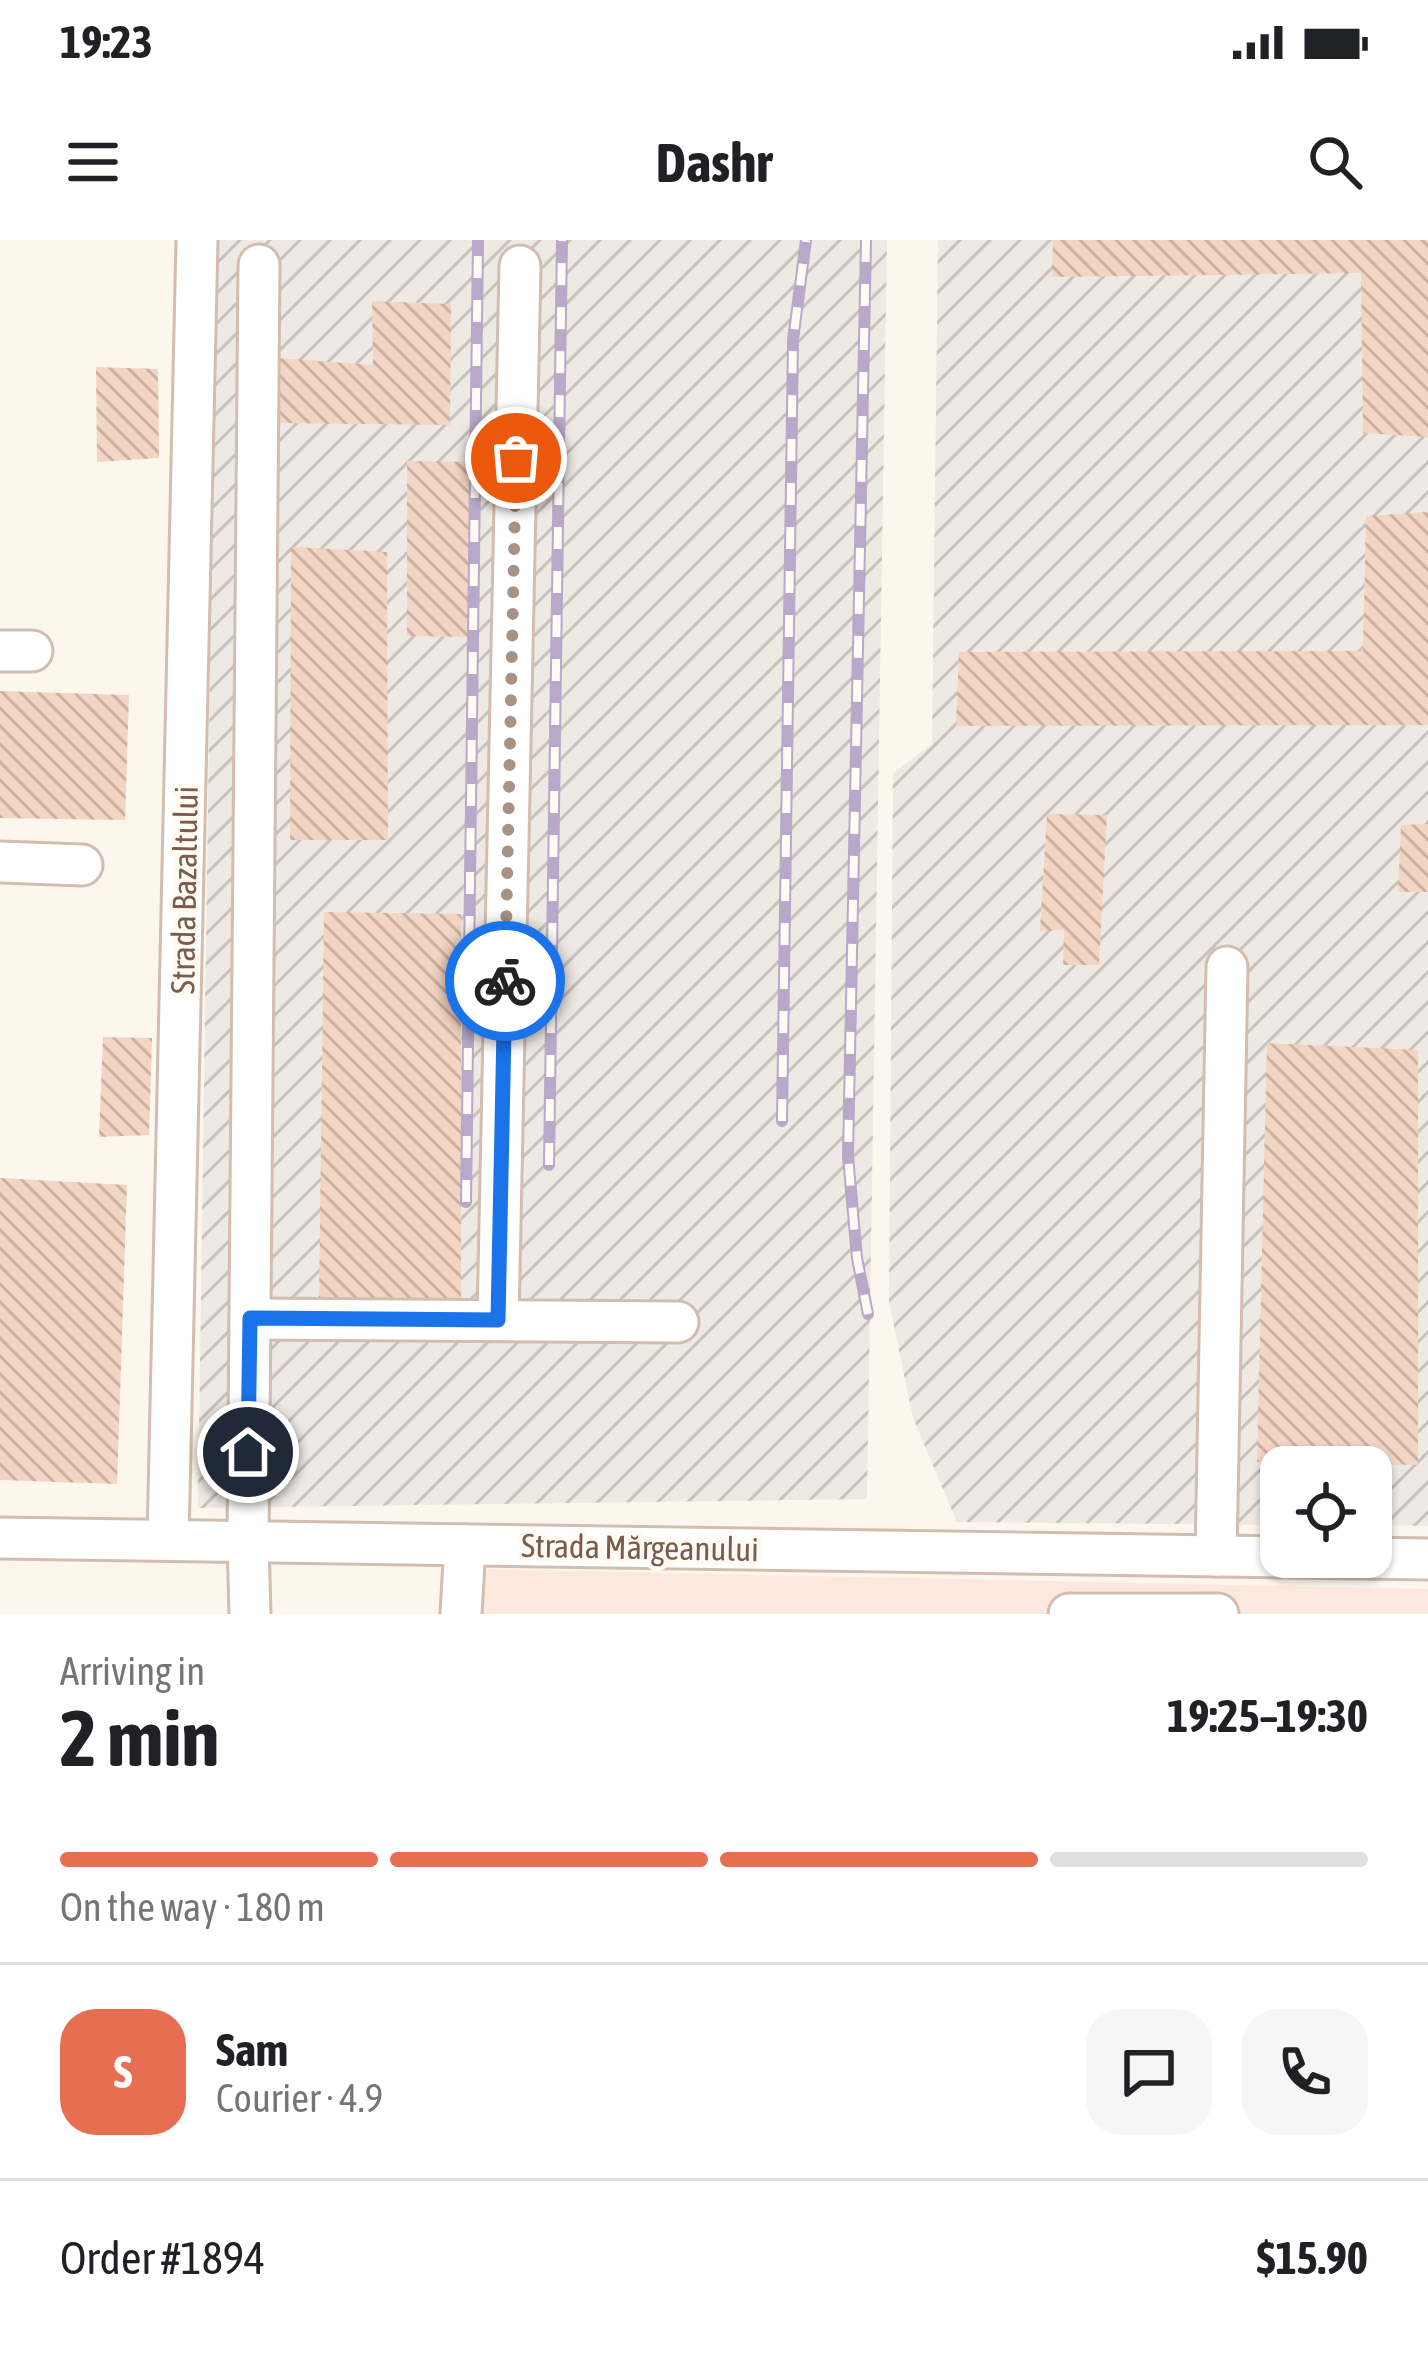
<!DOCTYPE html>
<meta charset="utf-8">
<style>
:root{--surface:#fff;--page:#f6f6f6;--text:#202124;--muted:#757577;--line:#e0e0e0;--accent:#e76f51}
body{margin:0;font-family:"Asap Condensed",sans-serif;background:var(--page);color:var(--text);height:100vh;display:flex;flex-direction:column;font-size:45px;white-space:nowrap}
*{box-sizing:border-box;margin:0}
p{font-size:39px;color:var(--muted)}
.icon{flex:none;width:66px;height:66px;fill:none;stroke:currentColor;stroke-width:2;stroke-linecap:round;stroke-linejoin:round}
.map{position:relative;height:1374px;overflow:hidden}
.details{display:flex;flex-direction:column;background:var(--surface);flex:1}
.details>*{flex:none}
.controls{position:absolute;left:1260px;top:1206px;display:grid;gap:24px}
.controls a{display:grid;place-items:center;width:132px;height:132px;border-radius:24px;background:var(--surface);box-shadow:0 3px 9px #0004;font-size:60px}
.pin{position:absolute;display:grid;place-items:center;width:102px;height:102px;color:#fff;margin:-51px;border:6px solid #fff;border-radius:50%;box-shadow:0 3px 12px #0007}
.courier{position:absolute;display:grid;place-items:center;width:120px;height:120px;margin:-60px;border:9px solid #1a73e8;border-radius:50%;background:#fff;color:#222;box-shadow:0 3px 15px #0007}
.head em{font-style:normal;font-weight:700}
.head div{display:flex;flex-direction:column-reverse}
.head{display:flex;align-items:center;justify-content:space-between;height:204px;padding:0 60px}
h1{font-size:78px;font-weight:700;line-height:90px}
.bar{display:grid;grid-template-columns:repeat(4,1fr);gap:18px 12px;align-content:center;height:144px;padding:0 60px}
.bar i{height:15px;border-radius:9px;background:var(--line)}
.bar .current{background:var(--accent)}
.bar p{grid-column:span 4}
.line{display:flex;align-items:center;gap:30px;padding:0 60px;border-top:3px solid var(--line)}
.line div{flex:1}
.round{display:grid;place-items:center;flex:none;width:126px;height:126px;border-radius:36px;background:var(--page)}
.status{display:flex;justify-content:space-between;align-items:center;height:84px;padding:0 60px;background:var(--surface);direction:ltr}
.status svg{height:33px;fill:currentColor}
header{display:flex;justify-content:space-between;align-items:center;height:156px;padding:0 60px;background:var(--surface);font-size:54px;font-weight:700}
.map>svg:first-child{display:block}
.commercial{fill:#fde8e0}
.industrial{fill:url(#industrial-furrows)}
.building{fill:url(#building-back-hatch)}
.lines{fill:none;stroke-linecap:round;stroke-linejoin:round}
.minor-casing{stroke:#d1beb0;stroke-width:45}
.minor{stroke:#fff;stroke-width:39}
.rail-casing{stroke:#b9a8c9;stroke-width:12}
.rail{stroke:#fffaf3;stroke-width:8;stroke-dasharray:22;stroke-linecap:butt}
.done{stroke:#a89285;stroke-width:12;stroke-dasharray:0 21.6}
.route{stroke:#1a73e8;stroke-width:15}
.labels{text-anchor:middle;dominant-baseline:central;stroke-width:9;stroke-linejoin:round;paint-order:stroke}
.street-label{font-size:33px;fill:#7a5c4d;stroke:#fffaf3}
</style>
<div class="status"><b>19:23</b><svg viewBox="0 0 49 12"><path d="M0 12V9h3v3zM5 12V6h3v6zM10 12V3h3v9zM15 12V0h3v12zM26 1h20v11H26zM47 4h2v5h-2z"/></svg></div>
<header><svg class="icon" aria-label="menu" viewBox="0 0 24 24"><path d="M4 6h16M4 12h16M4 18h16"/></svg>Dashr<svg class="icon" aria-label="search" viewBox="0 0 24 24"><circle cx="10" cy="10" r="6"/><path d="M15 15l6 6"/></svg></header>
<div class="map">
<svg width="1428" height="1374" viewBox="0 0 1428 1374">
<defs>
<pattern id="industrial-furrows" width="10" height="10" patternUnits="userSpaceOnUse" patternTransform="scale(3)"><rect width="10" height="10" fill="#efe9e4"/><path d="M-1 1l2-2M0 10L10 0M9 11l2-2" fill="none" stroke="#c7c0bb"/></pattern>
<pattern id="building-back-hatch" width="6" height="6" patternUnits="userSpaceOnUse" patternTransform="scale(3)"><rect width="6" height="6" fill="#f3d5c3"/><path d="M-1 5l2 2M0 0l6 6M5-1l2 2" fill="none" stroke="#cab0a1"/></pattern>
</defs>
<rect width="100%" height="100%" fill="#fdf6ec"/>
<polygon class="commercial" points="483,1329 1428,1349 1428,1374 482,1374"/>
<g class="industrial">
<polygon points="216,0 887,0 867,1259 198,1268"/>
<polygon points="938,0 1428,0 1428,1286 1371,1285 1371,1227 1281,1227 1281,1285 957,1282 913,1178 889,1062 893,533 932,504"/>
</g>
<g class="building">
<polygon points="1053,0 1428,0 1428,197 1363,193 1361,33 1052,37"/>
<polygon points="372,61 451,64 450,185 277,183 277,118 373,125"/>
<polygon points="96,127 158,129 159,218 97,222"/>
<polygon points="407,221 470,222 471,397 407,396"/>
<polygon points="1428,272 1428,485 956,486 959,412 1363,411 1366,276"/>
<polygon points="291,307 387,312 388,600 290,600"/>
<polygon points="0,451 129,455 125,580 0,578"/>
<polygon points="1047,574 1107,575 1099,725 1063,725 1064,690 1040,691"/>
<polygon points="1428,584 1428,652 1398,652 1401,585"/>
<polygon points="324,672 461,674 461,1058 319,1058"/>
<polygon points="103,797 152,798 149,895 99,897"/>
<polygon points="1267,803 1418,810 1418,1225 1257,1222"/>
<polygon points="0,938 127,945 117,1244 0,1240"/>
</g>
<g class="lines">
<defs>
<g id="minor">
<polyline points="0,411 32,411"/>
<polyline points="0,622 82,625"/>
<polyline points="250,1079 678,1082"/>
<polyline points="498,1080 520,26"/>
<polyline points="0,1298 1281,1317"/>
<polyline points="168,1300 197,0"/>
<polyline points="1216,1316 1227,727"/>
<polyline points="1290,1317 1428,1319"/>
<polyline points="250,1374 248,1301 259,25"/>
<polyline points="461,1374 465,1305"/>
<polyline points="1069,1374 1218,1374"/>
</g>
</defs>
<use href="#minor" class="minor-casing"/>
<use href="#minor" class="minor"/>
<defs>
<g id="rail">
<polyline points="866,0 848,916 857,1018 868,1074"/>
<polyline points="782,881 793,100 806,0"/>
<polyline points="549,925 562,0"/>
<polyline points="466,962 478,0"/>
</g>
</defs>
<use href="#rail" class="rail-casing"/>
<use href="#rail" class="rail"/>
</g>
<g class="lines">
<polyline class="done" points="505,741 516,218"/>
<polyline class="route" points="248,1212 250,1078 498,1080 505,741"/>
</g>
<g class="labels">
<g class="street-label">
<text transform="translate(184 650) rotate(-89)">Strada Bazaltului</text>
<text transform="translate(640 1307) rotate(1)">Strada Mărgeanului</text>
</g>
</g>
</svg>
<div class="controls">
<a><svg class="icon" aria-label="locate" viewBox="0 0 24 24"><circle cx="12" cy="12" r="6"/><path d="M12 2v4M12 18v4M2 12h4M18 12h4"/></svg></a>
</div>
<div class="pin" style="left:516px;top:218px;background:#ea580c"><svg class="icon" aria-label="bag" viewBox="0 0 24 24"><path d="M5 8h14l-1 12H6zM9 8a3 3 0 0 1 6 0"/></svg></div>
<div class="pin" style="left:248px;top:1212px;background:#1f2937"><svg class="icon" aria-label="home" viewBox="0 0 24 24"><path d="M3 11l9-7 9 7M6 9v11h12V9"/></svg></div>
<div class="courier" style="left:505px;top:741px"><svg class="icon" aria-label="bike" viewBox="0 0 24 24"><circle cx="6" cy="16" r="4"/><circle cx="18" cy="16" r="4"/><path d="M6 16l4-8h5l3 8M10 8l3 8H6M13 5h3"/></svg></div>
</div>
<section class="details">
<div class="head"><div><h1>2 min</h1><p>Arriving in</p></div><em>19:25–19:30</em></div>
<div class="bar"><i class="current"></i><i class="current"></i><i class="current"></i><i></i><p>On the way · 180 m</p></div>
<div class="line" style="height:216px"><b class="round" style="background:var(--accent);color:#fff">S</b><div><b>Sam</b><p>Courier · 4.9</p></div><a class="round"><svg class="icon" aria-label="chat" viewBox="0 0 24 24"><path d="M4 5h16v11H9l-5 4z"/></svg></a><a class="round"><svg class="icon" aria-label="phone" viewBox="0 0 24 24"><path d="M5 4h4l2 5-3 2q2 4 5 5l2-3 5 2v4C11 20 4 13 5 4z"/></svg></a></div>
<div class="line" style="height:156px"><div>Order #1894</div><b>$15.90</b></div>
</section>
